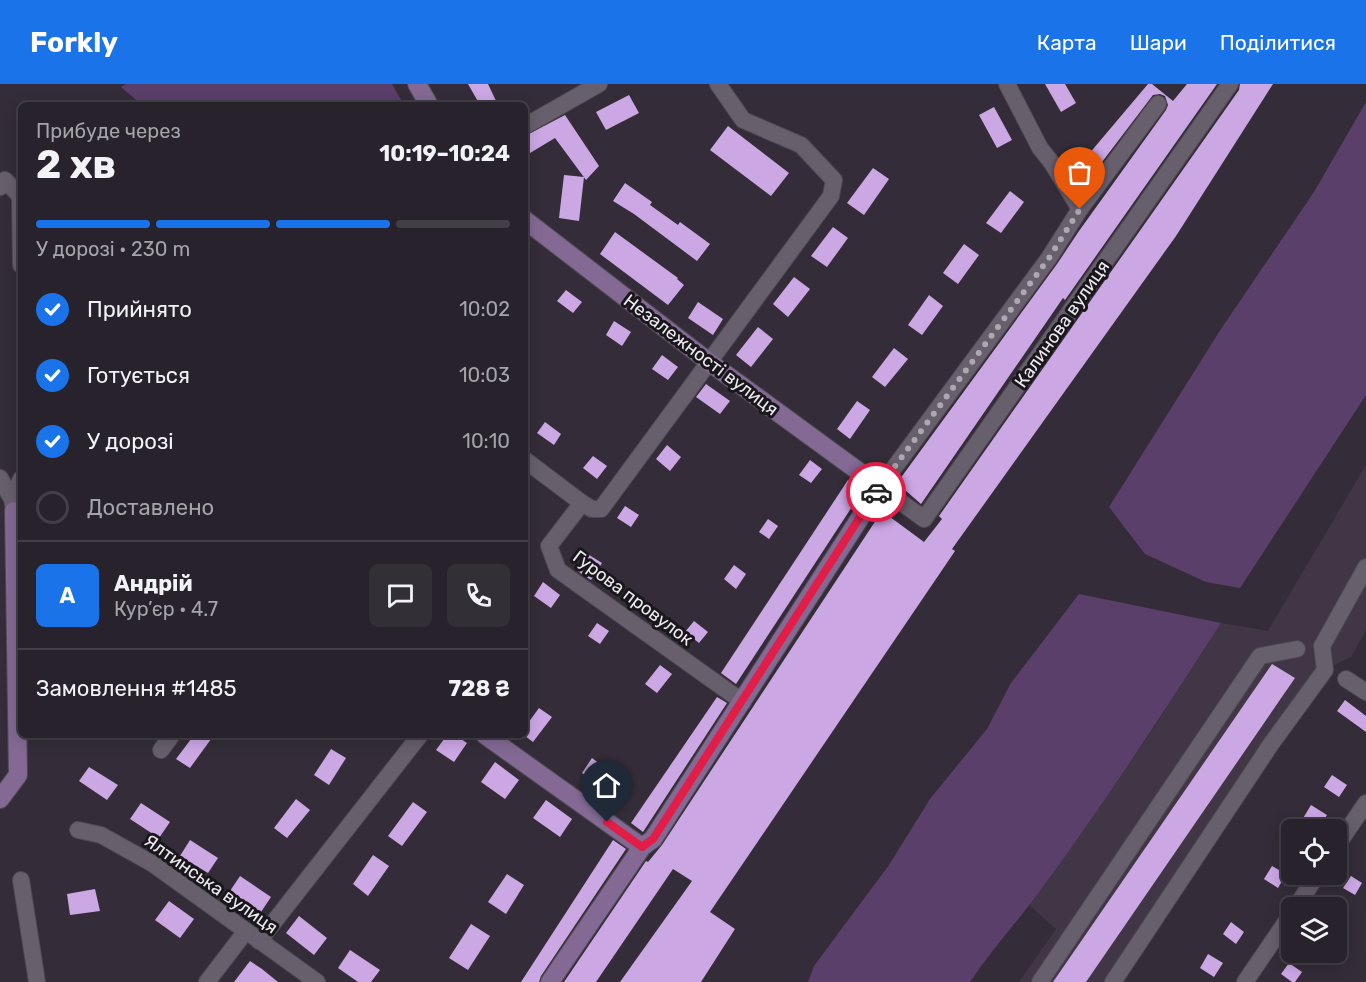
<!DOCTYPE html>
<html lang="uk">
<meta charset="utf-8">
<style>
:root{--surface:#27222b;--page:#332f37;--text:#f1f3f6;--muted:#a4a4a9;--line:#433f47;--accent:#1a73e8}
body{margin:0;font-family:Rubik,sans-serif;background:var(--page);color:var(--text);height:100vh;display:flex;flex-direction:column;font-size:22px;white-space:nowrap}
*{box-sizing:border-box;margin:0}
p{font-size:20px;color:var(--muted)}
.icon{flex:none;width:33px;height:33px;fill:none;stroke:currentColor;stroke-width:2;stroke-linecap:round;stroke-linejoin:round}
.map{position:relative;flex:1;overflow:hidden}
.drawer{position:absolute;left:18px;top:18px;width:510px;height:636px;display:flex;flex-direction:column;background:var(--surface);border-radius:9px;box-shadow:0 3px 15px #0003,0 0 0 2px var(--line)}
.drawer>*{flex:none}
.fabs{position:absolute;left:1281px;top:735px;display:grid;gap:12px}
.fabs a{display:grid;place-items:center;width:66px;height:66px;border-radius:9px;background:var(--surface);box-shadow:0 3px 15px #0003,0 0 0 2px var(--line);font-size:30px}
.pin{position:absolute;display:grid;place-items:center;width:51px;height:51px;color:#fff;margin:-62px -26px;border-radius:50% 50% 50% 0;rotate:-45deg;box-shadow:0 0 6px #0007}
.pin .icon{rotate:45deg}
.courier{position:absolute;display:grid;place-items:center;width:60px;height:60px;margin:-30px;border:4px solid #e11d48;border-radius:50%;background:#fff;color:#222;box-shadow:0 2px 8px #0007}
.head em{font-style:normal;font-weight:700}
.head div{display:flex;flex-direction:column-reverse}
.head{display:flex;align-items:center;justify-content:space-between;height:102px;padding:0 18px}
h1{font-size:39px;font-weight:700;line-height:45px}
.bar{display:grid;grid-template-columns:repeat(4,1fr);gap:9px 6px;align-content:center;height:72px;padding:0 18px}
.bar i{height:8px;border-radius:4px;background:var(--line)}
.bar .on{background:var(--accent)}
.bar p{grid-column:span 4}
.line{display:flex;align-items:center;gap:15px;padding:0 18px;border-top:2px solid var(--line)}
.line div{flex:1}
.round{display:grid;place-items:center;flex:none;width:63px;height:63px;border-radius:9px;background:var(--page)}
ol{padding:0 18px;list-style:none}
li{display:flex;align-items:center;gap:18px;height:66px}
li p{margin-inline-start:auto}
li .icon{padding:6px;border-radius:50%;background:var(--accent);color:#fff;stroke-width:4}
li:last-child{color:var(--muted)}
li i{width:33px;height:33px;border:3px solid var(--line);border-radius:50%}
header{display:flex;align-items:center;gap:36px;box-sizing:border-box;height:84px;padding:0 30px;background:var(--accent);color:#fff}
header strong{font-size:28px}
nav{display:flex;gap:33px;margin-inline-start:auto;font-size:21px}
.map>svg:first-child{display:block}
.built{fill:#403646}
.green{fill:#5a3f6b}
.building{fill:#cba7e4}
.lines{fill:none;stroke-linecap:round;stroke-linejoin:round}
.street-casing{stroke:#4e4952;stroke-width:18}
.secondary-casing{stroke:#4e4952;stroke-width:20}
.street{stroke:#675f6c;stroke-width:16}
.secondary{stroke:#836993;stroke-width:18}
.done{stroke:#ada7b1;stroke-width:6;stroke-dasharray:0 10.8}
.route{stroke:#e11d48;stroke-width:8}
.labels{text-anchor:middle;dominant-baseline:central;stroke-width:6;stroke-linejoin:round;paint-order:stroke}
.street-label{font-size:18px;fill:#eee9f1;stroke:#1a171c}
</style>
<header>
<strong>Forkly</strong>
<nav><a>Карта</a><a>Шари</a><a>Поділитися</a></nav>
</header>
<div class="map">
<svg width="1366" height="898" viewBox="0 0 1366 898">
<rect width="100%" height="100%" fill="#342d39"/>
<polygon class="built" points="1366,381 1366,546 1351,573 1324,586 1108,898 1019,898 1056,845 1029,821 1149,651 1221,539 1268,547"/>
<g class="green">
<polygon points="126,0 392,0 404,21 142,21 121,3"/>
<polygon points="1366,18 1366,311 1240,504 1206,498 1145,470 1109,423 1221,245 1314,108"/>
<path d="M1079,510L1221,539C1164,628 1105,718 1042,804C1019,836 992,865 970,898H808L814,882L889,781L930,715L987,645L1011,599Z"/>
</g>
<g class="building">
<polygon points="468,0 488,0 498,21 480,21"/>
<polygon points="1045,0 1065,0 1076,19 1061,28"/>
<polygon points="1148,0 1152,0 1173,17 1187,0 1217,0 1065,216 1063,214 921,420 897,399 1057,180 1079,147 1166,26 1168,21 1165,12 1160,10 1153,11 1083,103 1072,90"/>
<polygon points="1240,0 1273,0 1176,152 952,465 955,467 710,828 735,845 701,898 620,898 692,797 673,785 596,898 564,898 646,777 648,778 662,761 882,427 924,458 942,435 939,432 1239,6"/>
<polygon points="629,11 639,29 606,46 596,28"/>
<polygon points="994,23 1012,56 997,64 979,31"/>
<polygon points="565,31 599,82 586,96 555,54 525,72 525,52"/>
<polygon points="728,42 789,89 771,112 710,66"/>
<polygon points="873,84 889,95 864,131 847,119"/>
<polygon points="564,91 584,93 579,137 559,134"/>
<polygon points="625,99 652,118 650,121 678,141 680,138 710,160 697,177 634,130 613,117"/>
<polygon points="1010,107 1024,118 1001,149 986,139"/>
<polygon points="833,143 848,154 827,183 811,172"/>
<polygon points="615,148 678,194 677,195 684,201 668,221 600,170"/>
<polygon points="964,160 979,171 958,200 943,189"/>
<polygon points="794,193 810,205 788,233 773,220"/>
<polygon points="566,206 582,218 573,229 557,217"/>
<polygon points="929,211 943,222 922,251 908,241"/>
<polygon points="698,218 723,235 713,251 688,234"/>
<polygon points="614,237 631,248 622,262 606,251"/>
<polygon points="758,243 773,255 751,283 736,271"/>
<polygon points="894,264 908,275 885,303 872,293"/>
<polygon points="662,271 678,283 668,296 652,285"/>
<polygon points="706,300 730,317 720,330 696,313"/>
<polygon points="857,317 870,326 850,355 837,345"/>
<polygon points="545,338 561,350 554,361 537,349"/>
<polygon points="667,361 681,373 670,387 656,375"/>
<polygon points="593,372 607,382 597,395 583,384"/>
<polygon points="810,376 822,385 811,399 799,391"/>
<polygon points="848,396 863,406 736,600 721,589"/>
<polygon points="625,422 639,431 631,443 617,434"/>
<polygon points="768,435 778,442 769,455 759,448"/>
<polygon points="586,469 602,479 591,496 576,486"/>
<polygon points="734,481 746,490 736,505 724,495"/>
<polygon points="543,498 560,511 551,524 534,512"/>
<polygon points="694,537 708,548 699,559 685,548"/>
<polygon points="597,539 609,547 600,560 588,552"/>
<polygon points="1272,580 1295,594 1086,898 1053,898"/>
<polygon points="660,581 672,590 657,609 645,600"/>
<polygon points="717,613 727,619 643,748 631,739"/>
<polygon points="1345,616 1366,632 1366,648 1337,627"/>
<polygon points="539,624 552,633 533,658 525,652 525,643"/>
<polygon points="194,651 214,651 190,684 176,675"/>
<polygon points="447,651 455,651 467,659 454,678 436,666"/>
<polygon points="331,665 346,674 329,701 314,691"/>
<polygon points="592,674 604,683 594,697 582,689"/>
<polygon points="495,678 519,696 505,715 481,698"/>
<polygon points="89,683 118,701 107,716 79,697"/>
<polygon points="1332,691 1347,701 1339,713 1324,703"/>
<polygon points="296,715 310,726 287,754 274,744"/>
<polygon points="546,716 572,735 560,753 533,734"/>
<polygon points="413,718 427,728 402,762 388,752"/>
<polygon points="141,719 170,738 159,754 130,735"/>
<polygon points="1311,721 1327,731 1318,746 1302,736"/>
<polygon points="190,756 218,774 208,789 180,772"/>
<polygon points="613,756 626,765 541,892 539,898 521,898"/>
<polygon points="373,771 389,782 368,812 353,800"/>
<polygon points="1272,782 1286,790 1278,804 1264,795"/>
<polygon points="507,790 524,801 506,830 488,818"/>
<polygon points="240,792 271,813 261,828 230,807"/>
<polygon points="1351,792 1362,799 1355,811 1343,804"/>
<polygon points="95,805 100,827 70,831 67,810"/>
<polygon points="169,817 194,835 180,854 155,836"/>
<polygon points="299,832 327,854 314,871 286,849"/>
<polygon points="1231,838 1244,848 1236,860 1223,850"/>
<polygon points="471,840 490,852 468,886 449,874"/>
<polygon points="350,866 380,886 371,898 358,898 338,884"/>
<polygon points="1208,870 1223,879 1214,893 1200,884"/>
<polygon points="250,877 262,885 278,898 234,898"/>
<polygon points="1289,879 1302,888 1295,898 1292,898 1281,890"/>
</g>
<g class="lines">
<defs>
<g id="street">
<polyline points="718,0 743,36 801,61 834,96 831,112 601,425 592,425 582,419 549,462 558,486 743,618"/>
<polyline points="1007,0 1040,64 1052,79 1080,125"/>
<polyline points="1158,20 1080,125 1049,174 880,403 924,435 1230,0"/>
<polyline points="525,42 599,0"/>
<polyline points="0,103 5,96 20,112 21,181"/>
<polyline points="525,376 582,419"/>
<polyline points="0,394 12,415 14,427"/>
<polyline points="12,415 21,395"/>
<polyline points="1346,595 1366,608"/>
<polyline points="161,666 172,651"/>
<polyline points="78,746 101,751 153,780 317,898"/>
<polyline points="1336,763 1366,719"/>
<polyline points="21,796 37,898"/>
<polyline points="1295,824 1318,790"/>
<polyline points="259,857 420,651"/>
<polyline points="207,898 246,847"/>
<polyline points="1040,898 1260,572 1297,565"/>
<polyline points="1113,898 1271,660 1325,586 1322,562 1366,483"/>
<polyline points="1245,898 1292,829"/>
</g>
<g id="secondary">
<polyline points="417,0 429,21"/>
<polyline points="525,136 709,278 880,403 653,755 642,763 550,898"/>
<polyline points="485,651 642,763"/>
<polyline points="0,715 18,691 14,427"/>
</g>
</defs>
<use href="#street" class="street-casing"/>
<use href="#secondary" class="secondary-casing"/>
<use href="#street" class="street"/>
<use href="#secondary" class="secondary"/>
</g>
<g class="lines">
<polyline class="done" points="876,408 1049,174 1080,125"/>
<polyline class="route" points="607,738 642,763 653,755 876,408"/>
</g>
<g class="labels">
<g class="street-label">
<text transform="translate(1062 240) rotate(-55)">Калинова вулиця</text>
<text transform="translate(701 271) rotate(37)">Незалежності вулиця</text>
<text transform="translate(633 514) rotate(37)">Гурова провулок</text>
<text transform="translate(211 800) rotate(35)">Ялтинська вулиця</text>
</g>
</g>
</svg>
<div class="fabs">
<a><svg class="icon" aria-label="locate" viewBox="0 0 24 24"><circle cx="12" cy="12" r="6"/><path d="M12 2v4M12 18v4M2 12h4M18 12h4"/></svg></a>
<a><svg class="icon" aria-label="layers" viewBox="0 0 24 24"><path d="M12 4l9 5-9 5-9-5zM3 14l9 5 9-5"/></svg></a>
</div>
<div class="pin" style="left:1080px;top:125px;background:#ea580c"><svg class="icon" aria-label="bag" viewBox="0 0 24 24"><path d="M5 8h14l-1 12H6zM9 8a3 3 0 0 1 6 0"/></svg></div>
<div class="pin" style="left:607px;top:738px;background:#1f2937"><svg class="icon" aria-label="home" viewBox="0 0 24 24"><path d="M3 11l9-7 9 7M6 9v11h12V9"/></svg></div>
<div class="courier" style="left:876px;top:408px"><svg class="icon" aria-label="car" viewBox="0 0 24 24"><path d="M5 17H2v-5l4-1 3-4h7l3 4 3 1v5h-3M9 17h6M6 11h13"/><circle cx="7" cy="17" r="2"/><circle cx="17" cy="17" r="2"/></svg></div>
<section class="drawer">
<div class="head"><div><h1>2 хв</h1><p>Прибуде через</p></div><em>10:19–10:24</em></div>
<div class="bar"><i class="on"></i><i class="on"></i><i class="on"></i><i></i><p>У дорозі · 230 m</p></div>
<ol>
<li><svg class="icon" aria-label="check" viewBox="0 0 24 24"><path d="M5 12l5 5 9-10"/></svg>Прийнято<p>10:02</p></li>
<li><svg class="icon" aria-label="check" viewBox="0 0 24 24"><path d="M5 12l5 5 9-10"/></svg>Готується<p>10:03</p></li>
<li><svg class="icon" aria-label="check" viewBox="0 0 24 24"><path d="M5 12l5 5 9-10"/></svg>У дорозі<p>10:10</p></li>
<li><i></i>Доставлено</li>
</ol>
<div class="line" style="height:108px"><b class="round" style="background:var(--accent);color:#fff">А</b><div><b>Андрій</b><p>Кур’єр · 4.7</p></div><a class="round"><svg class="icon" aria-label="chat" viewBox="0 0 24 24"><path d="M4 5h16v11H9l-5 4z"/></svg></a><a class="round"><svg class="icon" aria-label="phone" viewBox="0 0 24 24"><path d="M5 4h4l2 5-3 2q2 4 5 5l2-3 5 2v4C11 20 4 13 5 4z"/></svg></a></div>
<div class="line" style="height:78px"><div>Замовлення #1485</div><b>728 ₴</b></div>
</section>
</div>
